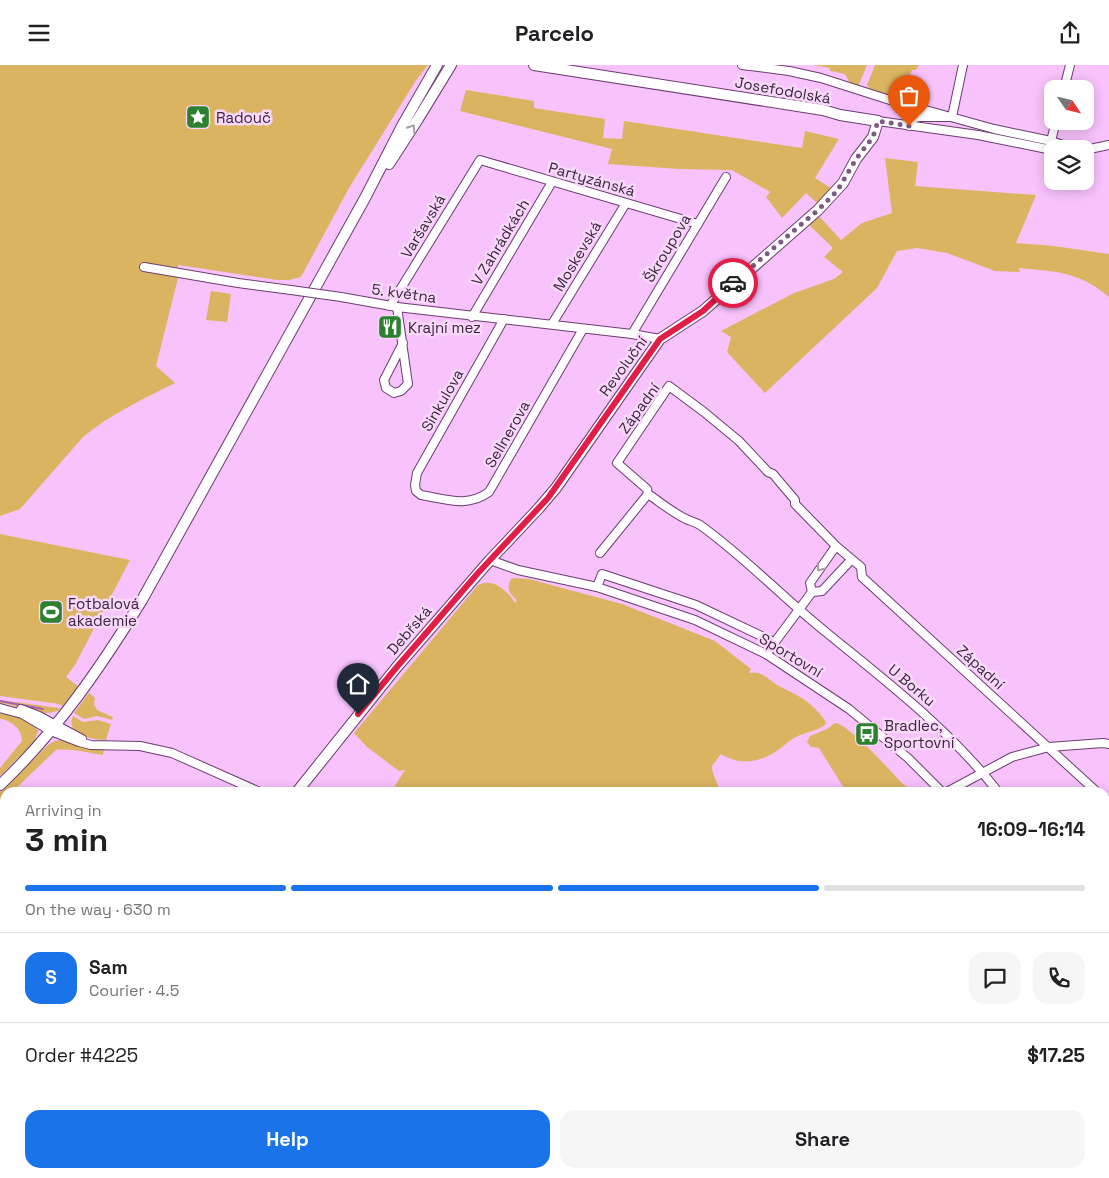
<!DOCTYPE html>
<meta charset="utf-8">
<style>
:root{--surface:#fff;--page:#f6f6f6;--text:#202124;--muted:#757577;--line:#e0e0e0;--accent:#1a73e8}
body{margin:0;font-family:"Space Grotesk",sans-serif;background:var(--page);color:var(--text);height:100vh;display:flex;flex-direction:column;font-size:19px;white-space:nowrap}
*{box-sizing:border-box;margin:0}
p{font-size:16px;color:var(--muted)}
.icon{flex:none;width:28px;height:28px;fill:none;stroke:currentColor;stroke-width:2;stroke-linecap:round;stroke-linejoin:round}
.map{position:relative;flex:1;overflow:hidden}
.drawer{position:absolute;left:0px;top:722px;width:1110px;height:391px;display:flex;flex-direction:column;background:var(--surface);border-radius:15px 15px 0 0;box-shadow:0 2px 12px #0003}
.drawer>*{flex:none}
.needle{width:32px;rotate:125deg}
.buttons{position:absolute;left:1044px;top:15px;display:grid;gap:10px}
.buttons a{display:grid;place-items:center;width:50px;height:50px;border-radius:10px;background:var(--surface);box-shadow:0 2px 12px #0003;font-size:25px}
.pin{position:absolute;display:grid;place-items:center;width:42px;height:42px;color:#fff;margin:-51px -21px;border-radius:50% 50% 50% 0;rotate:-45deg;box-shadow:0 0 5px #0007}
.pin .icon{rotate:45deg}
.courier{position:absolute;display:grid;place-items:center;width:50px;height:50px;margin:-25px;border:4px solid #e11d48;border-radius:50%;background:#fff;color:#222;box-shadow:0 1px 6px #0007}
.summary em{font-style:normal;font-weight:700}
.summary div{display:flex;flex-direction:column-reverse}
.summary{display:flex;align-items:center;justify-content:space-between;height:85px;padding:0 25px}
h1{font-size:32px;font-weight:700;line-height:38px}
.bar{display:grid;grid-template-columns:repeat(4,1fr);gap:8px 5px;align-content:center;height:60px;padding:0 25px}
.bar i{height:6px;border-radius:4px;background:var(--line)}
.bar .current{background:var(--accent)}
.bar p{grid-column:span 4}
.line{display:flex;align-items:center;gap:12px;padding:0 25px;border-top:1px solid var(--line)}
.line div{flex:1}
.round{display:grid;place-items:center;flex:none;width:52px;height:52px;border-radius:15px;background:var(--page)}
.cta{display:flex;gap:10px;margin-top:auto;padding:10px 25px}
.cta a{flex:1;height:58px;border-radius:15px;background:var(--accent);color:#fff;font-size:20px;font-weight:700;line-height:58px;text-align:center}
.cta a+a{background:var(--page);color:var(--text)}
header{display:flex;justify-content:space-between;align-items:center;height:65px;padding:0 25px;background:var(--surface);font-size:22px;font-weight:700}
.map>svg:first-child{display:block}
.green{fill:#dbb462}
.lines{fill:none;stroke-linecap:round;stroke-linejoin:round}
.stream{stroke:#ab5eb3;stroke-width:2}
.minor-casing{stroke:#6b3d70;stroke-width:10}
.major-casing{stroke:#6b3d70;stroke-width:12}
.minor{stroke:#fff;stroke-width:8}
.major{stroke:#fff;stroke-width:10}
.minor-bridge-casing{stroke:#6b3d70;stroke-width:10;stroke-linecap:butt}
.minor-bridge{stroke:#fff;stroke-width:8}
.oneway{stroke:#a69da7}
.done{stroke:#7c5c80;stroke-width:5;stroke-dasharray:0 9}
.route{stroke:#e11d48;stroke-width:6}
.labels{text-anchor:middle;dominant-baseline:central;stroke-width:5;stroke-linejoin:round;paint-order:stroke}
.street-label{font-size:15px;fill:#3a253c;stroke:#f9d8fc}
.poi-label{font-size:15px;fill:#3a253c;stroke:#f9d8fc;text-anchor:start}
</style>
<header><svg class="icon" aria-label="menu" viewBox="0 0 24 24"><path d="M4 6h16M4 12h16M4 18h16"/></svg>Parcelo<svg class="icon" aria-label="share" viewBox="0 0 24 24"><path d="M12 15V3M7 8l5-5 5 5M5 13v7h14v-7"/></svg></header>
<div class="map">
<svg width="1109" height="1113" viewBox="0 0 1109 1113">
<rect width="100%" height="100%" fill="#f8c2fd"/>
<g class="green">
<path d="M0,0H428L415,17L349,123L301,212L289,215H277L178,200V213L156,301L175,318C143,334 111,349 83,372L20,444L0,451Z"/>
<polygon points="814,0 867,0 858,22 851,20 845,9 830,6 830,3"/>
<polygon points="875,0 919,0 916,5 912,5 900,34 871,26 867,20"/>
<polygon points="466,25 534,36 534,43 605,54 603,73 622,74 624,56 802,83 805,66 839,74 815,113 834,125 819,140 806,128 782,153 766,132 770,127 732,105 679,104 608,99 612,84 460,46"/>
<path d="M885,93L918,97L915,121L1036,130L1016,178L1054,181L1109,189V232C1078,206 1057,207 1019,203L1020,207L995,206L947,188L917,183L897,186L877,223L765,328L727,287L731,272L721,266L794,228L834,214L843,207L824,192L833,183L807,158L817,149L841,175L862,158L892,148Z"/>
<polygon points="211,226 231,229 227,257 206,255"/>
<polygon points="0,469 130,495 75,600 66,612 79,622 64,642 59,639 0,631"/>
<path d="M515,513L529,514L622,539L715,576L751,604L749,608C761,605 768,614 777,620C796,630 805,632 820,649C823,653 825,654 826,659C817,667 804,667 794,673C787,677 782,683 775,687C758,698 738,700 721,689L712,701C712,712 720,720 719,727H580L581,725L578,727L536,728L527,719L534,727H391L405,705L399,706L367,682L354,668L478,520C493,512 508,526 515,538L517,535C509,529 506,523 511,514Z"/>
<polygon points="89,628 95,633 94,639 97,645 113,652 112,655 97,651 84,654 74,648"/>
<path d="M0,635L59,643L61,644C43,655 20,640 0,638Z"/>
<path d="M0,646C12,650 32,653 38,666L34,677L0,711V703L22,676C22,664 11,655 0,654Z"/>
<path d="M73,651L83,657L98,655L111,659L106,675C92,674 65,671 73,651Z"/>
<path d="M835,658C847,658 888,703 898,714C903,720 911,724 918,727H844V723L819,683L811,682L807,677L810,671L827,664Z"/>
<path d="M61,675L104,683L103,690C88,688 70,683 56,685L12,727L5,728V734L0,739V727L48,680L55,676Z"/>
<polygon points="78,1109 145,1109 143,1111 135,1113 77,1113"/>
<polygon points="235,1109 333,1109 336,1113 231,1113"/>
<polygon points="338,1109 570,1109 567,1113 340,1113"/>
<polygon points="574,1109 724,1109 726,1113 572,1113"/>
<polygon points="733,1109 944,1109 941,1113 735,1113"/>
</g>
<g class="lines">
<polyline class="stream" points="0,636 43,644"/>
<defs>
<g id="minor">
<polyline points="742,0 789,6 821,13 893,36 994,64 1051,76 1075,84"/>
<polyline points="1064,24 1070,0"/>
<polyline points="878,56 978,70 1052,85"/>
<polyline points="909,61 914,53 919,52 952,52 963,0"/>
<polyline points="1051,76 1056,56"/>
<polyline points="1085,85 1109,80"/>
<polyline points="144,202 238,218 291,225"/>
<polyline points="341,232 397,242 632,269 660,274"/>
<polyline points="390,241 480,95 698,159"/>
<polyline points="397,242 408,319 401,326 394,328 386,323 384,315 403,278"/>
<polyline points="472,252 552,117"/>
<path d="M504,254L417,408L415,420L416,426L421,430C446,434 467,443 489,427L583,264"/>
<polyline points="552,259 626,138"/>
<polyline points="632,269 726,112"/>
<polyline points="600,488 648,429"/>
<polyline points="490,495 518,505 597,522 695,555 766,589 849,644 908,693 943,728"/>
<polyline points="597,522 602,509 696,540 774,577"/>
<polyline points="812,527 810,518 836,481"/>
<polyline points="812,527 822,526 851,495"/>
<polyline points="766,589 812,527"/>
<polyline points="0,643 22,649 51,666 79,677 91,680 140,681 172,688 262,728"/>
<polyline points="21,644 39,651 82,674"/>
<polyline points="945,728 1012,692 1049,682 1103,678 1109,679"/>
<path d="M999,728C950,665 888,618 827,568C783,533 745,492 700,460C695,457 690,456 686,454C673,448 660,437 648,429L647,424L617,398L669,321L704,347L739,376L768,407L773,409L795,435V439L836,481L861,502L862,512L1098,728"/>
<polyline points="1105,734 1109,738"/>
<polyline points="1105,798 1109,798"/>
<polyline points="1105,848 1109,847"/>
<polyline points="1105,922 1109,916"/>
<polyline points="1105,935 1109,941"/>
<polyline points="1105,965 1109,966"/>
<polyline points="172,1109 176,1113"/>
<polyline points="219,1113 223,1109"/>
</g>
<g id="major">
<polyline points="389,99 418,54 451,0"/>
<path d="M0,720C57,666 101,602 142,535L365,133L402,61L437,0"/>
<polyline points="296,728 396,603 490,495 539,443 556,423 660,274 703,246 818,145 843,118 856,94 873,72 878,56 840,50 823,45 534,0"/>
<polyline points="73,1113 74,1109"/>
</g>
</defs>
<use href="#minor" class="minor-casing"/>
<use href="#major" class="major-casing"/>
<use href="#minor" class="minor"/>
<use href="#major" class="major"/>
<defs>
<polyline id="minor-bridge" points="291,225 341,232"/>
</defs>
<use href="#minor-bridge" class="minor-bridge-casing"/>
<use href="#minor-bridge" class="minor-bridge"/>
</g>
<defs><path id="oneway-chevron" d="M-2-3.5L2.5 0L-2 3.5" fill="none" stroke-width="1.6" stroke-linecap="round" stroke-linejoin="round" transform="scale(1.25)"/></defs>
<g class="oneway">
<use href="#oneway-chevron" transform="translate(412 63) rotate(-57)"/>
<use href="#oneway-chevron" transform="translate(820 503) rotate(126)"/>
</g>
<g class="lines">
<polyline class="done" points="733,218 818,145 837,126 856,94 873,72 878,56 909,61"/>
<polyline class="route" points="358,649 396,603 478,508 548,433 660,274 703,246 733,218"/>
</g>
<defs>
<symbol id="sight-square" viewBox="-11 -11 22 22"><rect x="-9" y="-9" width="18" height="18" rx="4" fill="#2c812f" stroke="#f9d8fc"/><path d="M0-6L1.8-2.2L6-1.7L2.9 1.2L3.7 5.4L0 3.3L-3.7 5.4L-2.9 1.2L-6-1.7L-1.8-2.2Z" fill="#fff"/></symbol>
<symbol id="restaurant-square" viewBox="-11 -11 22 22"><rect x="-9" y="-9" width="18" height="18" rx="4" fill="#2c812f" stroke="#f9d8fc"/><path d="M-5-6h1v4h1v-4h1v4h1v-4h1v5L-1.5 .5V6h-2V.5L-5-1ZM5-6V6H3V1.5H1.5Q1.5-4 5-6Z" fill="#fff"/></symbol>
<symbol id="stadium-square" viewBox="-11 -11 22 22"><rect x="-9" y="-9" width="18" height="18" rx="4" fill="#2c812f" stroke="#f9d8fc"/><path d="M0-5a6.5 5 0 1 0 0 10a6.5 5 0 1 0 0-10ZM-3.5-1.8h7v3.6h-7Z" fill="#fff"/></symbol>
<symbol id="bus-square" viewBox="-11 -11 22 22"><rect x="-9" y="-9" width="18" height="18" rx="4" fill="#2c812f" stroke="#f9d8fc"/><path d="M-5-6H5V4H4V6H2V4H-2V6H-4V4H-5ZM-3.5-4V0h7V-4ZM-3.5 1.2v1.5H-2V1.2ZM2 1.2v1.5H3.5V1.2Z" fill="#fff"/></symbol>
</defs>
<g fill-rule="evenodd">
<use href="#sight-square" x="184" y="38" width="28" height="28"/>
<use href="#restaurant-square" x="376" y="248" width="28" height="28"/>
<use href="#stadium-square" x="37" y="533" width="28" height="28"/>
<use href="#bus-square" x="853" y="655" width="28" height="28"/>
</g>
<g class="labels">
<g class="street-label">
<text transform="translate(783 25) rotate(10)">Josefodolská</text>
<text transform="translate(592 114) rotate(16)">Partyzánská</text>
<text transform="translate(423 161) rotate(-59)">Varšavská</text>
<text transform="translate(500 177) rotate(-59)">V Zahrádkách</text>
<text transform="translate(667 183) rotate(-59)">Škroupova</text>
<text transform="translate(577 191) rotate(-59)">Moskevská</text>
<text transform="translate(404 228) rotate(8)">5. května</text>
<text transform="translate(623 301) rotate(-54)">Revoluční</text>
<text transform="translate(442 335) rotate(-60)">Sinkulova</text>
<text transform="translate(639 343) rotate(-54)">Západní</text>
<text transform="translate(507 369) rotate(-60)">Sellnerova</text>
<text transform="translate(409 565) rotate(-49)">Debřská</text>
<text transform="translate(791 590) rotate(31)">Sportovní</text>
<text transform="translate(981 602) rotate(42)">Západní</text>
<text transform="translate(912 620) rotate(40)">U Borku</text>
</g>
<g class="poi-label">
<text x="216" y="52">Radouč</text>
<text x="408" y="262">Krajní mez</text>
<text x="68" y="538">Fotbalová<tspan x="68" dy="17">akademie</tspan></text>
<text x="884" y="660">Bradlec,<tspan x="884" dy="17">Sportovní</tspan></text>
</g>
</g>
</svg>
<div class="buttons">
<a><svg class="needle" viewBox="-14 -14 28 28"><path d="M0-13l5 13h-10z" fill="#e53935"/><path d="M0 13l5-13h-10z" fill="#757577"/></svg></a>
<a><svg class="icon" aria-label="layers" viewBox="0 0 24 24"><path d="M12 4l9 5-9 5-9-5zM3 14l9 5 9-5"/></svg></a>
</div>
<div class="pin" style="left:909px;top:61px;background:#ea580c"><svg class="icon" aria-label="bag" viewBox="0 0 24 24"><path d="M5 8h14l-1 12H6zM9 8a3 3 0 0 1 6 0"/></svg></div>
<div class="pin" style="left:358px;top:649px;background:#1f2937"><svg class="icon" aria-label="home" viewBox="0 0 24 24"><path d="M3 11l9-7 9 7M6 9v11h12V9"/></svg></div>
<div class="courier" style="left:733px;top:218px"><svg class="icon" aria-label="car" viewBox="0 0 24 24"><path d="M5 17H2v-5l4-1 3-4h7l3 4 3 1v5h-3M9 17h6M6 11h13"/><circle cx="7" cy="17" r="2"/><circle cx="17" cy="17" r="2"/></svg></div>
<section class="drawer">
<div class="summary"><div><h1>3 min</h1><p>Arriving in</p></div><em>16:09–16:14</em></div>
<div class="bar"><i class="current"></i><i class="current"></i><i class="current"></i><i></i><p>On the way · 630 m</p></div>
<div class="line" style="height:90px"><b class="round" style="background:var(--accent);color:#fff">S</b><div><b>Sam</b><p>Courier · 4.5</p></div><a class="round"><svg class="icon" aria-label="chat" viewBox="0 0 24 24"><path d="M4 5h16v11H9l-5 4z"/></svg></a><a class="round"><svg class="icon" aria-label="phone" viewBox="0 0 24 24"><path d="M5 4h4l2 5-3 2q2 4 5 5l2-3 5 2v4C11 20 4 13 5 4z"/></svg></a></div>
<div class="line" style="height:65px"><div>Order #4225</div><b>$17.25</b></div>
<div class="cta"><a>Help</a><a>Share</a></div>
</section>
</div>
